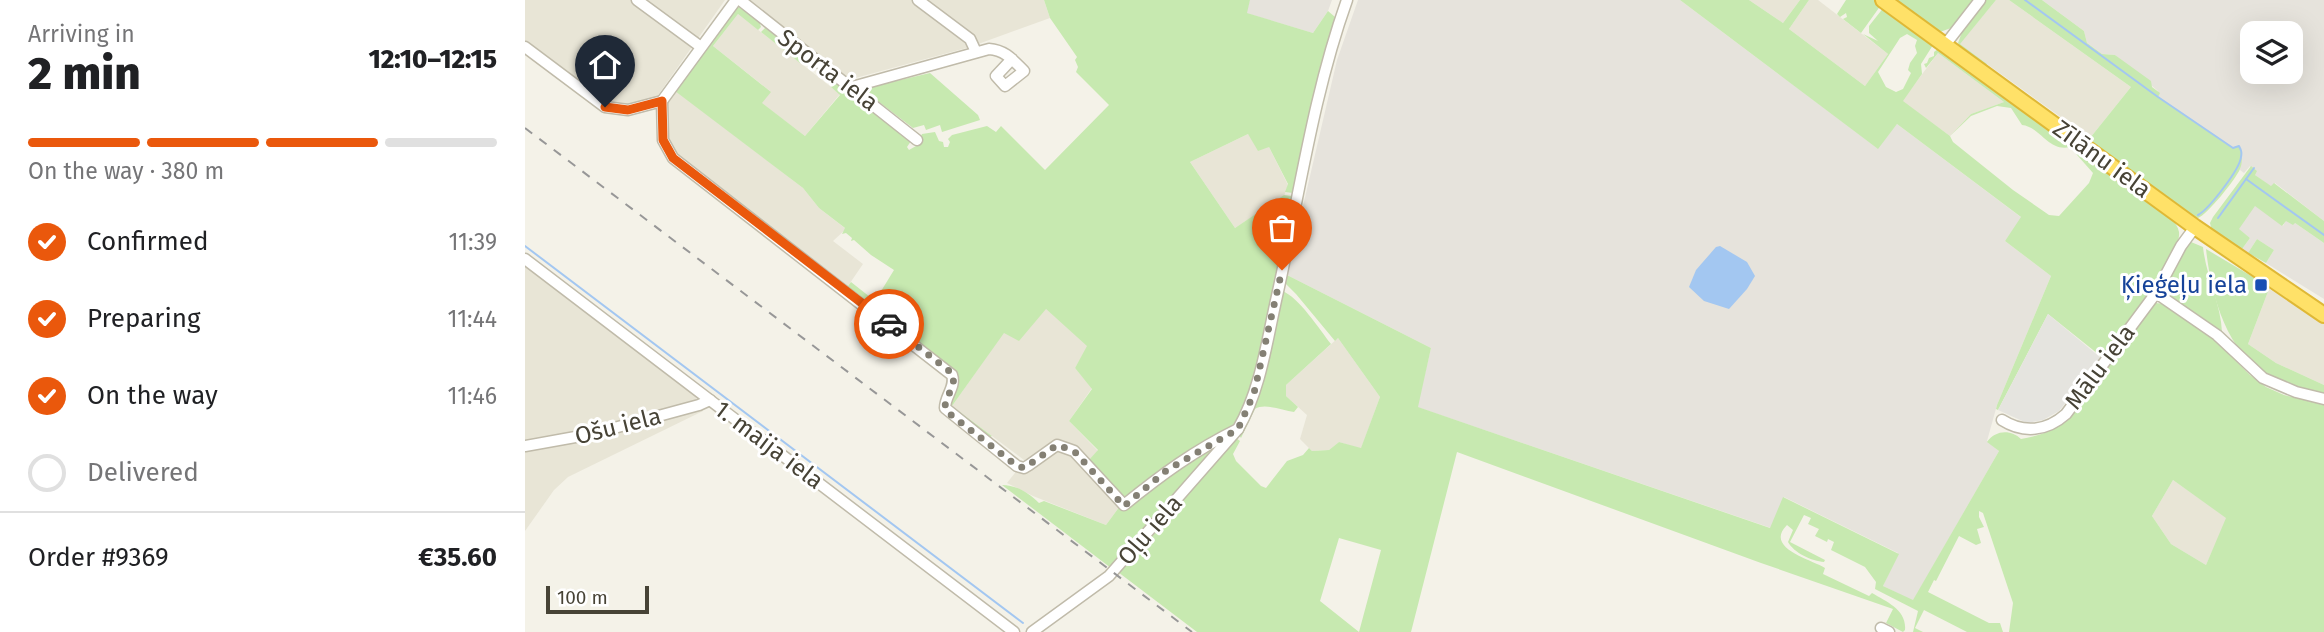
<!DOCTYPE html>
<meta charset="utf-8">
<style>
:root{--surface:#fff;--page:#f2f2f2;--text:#202124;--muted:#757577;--line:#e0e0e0;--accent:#ea580c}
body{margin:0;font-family:"Fira Sans",sans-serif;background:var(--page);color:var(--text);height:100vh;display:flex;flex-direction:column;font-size:26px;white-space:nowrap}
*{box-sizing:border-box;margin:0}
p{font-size:23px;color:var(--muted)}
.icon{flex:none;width:38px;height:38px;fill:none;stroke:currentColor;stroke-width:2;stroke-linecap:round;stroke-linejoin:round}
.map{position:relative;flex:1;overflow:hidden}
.details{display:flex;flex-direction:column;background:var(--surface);width:525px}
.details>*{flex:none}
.controls{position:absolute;left:1715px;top:21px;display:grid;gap:14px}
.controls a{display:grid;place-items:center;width:63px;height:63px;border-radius:14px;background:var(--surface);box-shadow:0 7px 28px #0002;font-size:35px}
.scale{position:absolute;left:21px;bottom:18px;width:103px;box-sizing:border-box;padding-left:7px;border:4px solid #474336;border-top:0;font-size:19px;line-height:24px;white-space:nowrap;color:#474336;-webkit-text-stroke:5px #fff;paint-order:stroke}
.pin{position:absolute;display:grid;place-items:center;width:60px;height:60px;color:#fff;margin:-72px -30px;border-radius:50% 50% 50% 0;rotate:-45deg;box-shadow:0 0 7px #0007}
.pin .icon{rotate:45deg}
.courier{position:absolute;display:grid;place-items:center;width:70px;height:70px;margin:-35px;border:5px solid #ea580c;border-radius:50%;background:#fff;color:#222;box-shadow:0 2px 9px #0007}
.headline em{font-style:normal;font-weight:800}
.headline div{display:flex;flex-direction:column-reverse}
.headline{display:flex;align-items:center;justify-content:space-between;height:119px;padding:0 28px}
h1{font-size:46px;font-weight:800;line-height:52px}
.bar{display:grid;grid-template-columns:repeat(4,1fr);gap:10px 7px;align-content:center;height:84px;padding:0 28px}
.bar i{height:9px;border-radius:5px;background:var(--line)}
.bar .on{background:var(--accent)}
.bar p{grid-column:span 4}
.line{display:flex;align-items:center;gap:18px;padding:0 28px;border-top:2px solid var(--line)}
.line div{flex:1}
ol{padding:0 28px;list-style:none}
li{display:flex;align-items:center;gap:21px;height:77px}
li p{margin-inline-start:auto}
li .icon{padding:7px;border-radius:50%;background:var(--accent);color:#fff;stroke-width:4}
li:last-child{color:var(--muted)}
li i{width:38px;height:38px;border:4px solid var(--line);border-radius:50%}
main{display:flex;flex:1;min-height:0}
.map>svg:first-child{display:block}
.residential{fill:#e8e5d6}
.industrial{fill:#e6e3dc;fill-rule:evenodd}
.green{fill:#c7e9b0;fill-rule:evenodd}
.parking{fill:#e5e4df}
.water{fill:#a3c7f1}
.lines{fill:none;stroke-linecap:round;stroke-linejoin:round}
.stream{stroke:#a3c7f1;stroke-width:2}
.minor-casing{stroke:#c0bbaa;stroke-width:13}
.highway-casing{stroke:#dfb836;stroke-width:18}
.minor{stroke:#fff;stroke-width:10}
.highway{stroke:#ffe168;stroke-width:14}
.rail{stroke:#979797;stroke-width:2;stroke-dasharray:9 9;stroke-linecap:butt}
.done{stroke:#848074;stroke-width:7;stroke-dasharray:0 12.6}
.route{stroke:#ea580c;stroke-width:9}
.transit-dot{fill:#1a4fb4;stroke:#fff;stroke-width:2.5}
.labels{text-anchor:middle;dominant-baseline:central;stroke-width:6;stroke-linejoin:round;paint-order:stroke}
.street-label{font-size:24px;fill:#474336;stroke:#fff}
.transit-label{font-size:24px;fill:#164399;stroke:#fff;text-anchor:end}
</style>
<main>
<section class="details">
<div class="headline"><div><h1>2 min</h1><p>Arriving in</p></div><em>12:10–12:15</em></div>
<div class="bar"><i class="on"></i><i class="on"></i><i class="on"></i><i></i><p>On the way · 380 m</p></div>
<ol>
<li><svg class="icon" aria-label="check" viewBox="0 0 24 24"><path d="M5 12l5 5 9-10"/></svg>Confirmed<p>11:39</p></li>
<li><svg class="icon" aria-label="check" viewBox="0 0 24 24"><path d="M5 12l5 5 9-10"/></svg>Preparing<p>11:44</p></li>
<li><svg class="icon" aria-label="check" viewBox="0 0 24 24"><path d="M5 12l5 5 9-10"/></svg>On the way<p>11:46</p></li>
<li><i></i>Delivered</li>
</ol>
<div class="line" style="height:91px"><div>Order #9369</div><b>€35.60</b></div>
</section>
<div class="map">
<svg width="1799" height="632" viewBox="0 0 1799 632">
<rect width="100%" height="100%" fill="#f4f2e8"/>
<g class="residential">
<polygon points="0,0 200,0 131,98 115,104 96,106 82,104 0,41"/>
<polygon points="223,0 519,0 525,18 445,47 323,80"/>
<polygon points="1224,0 1275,0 1258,23"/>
<polygon points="1284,0 1293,0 1363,54 1340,86 1264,29"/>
<polygon points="1471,0 1484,0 1606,87 1565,138 1434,44"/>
<polygon points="213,14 315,94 280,136 236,103 245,91 188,46"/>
<polygon points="1413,53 1479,102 1446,114 1425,136 1377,101"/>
<polygon points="150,90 278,188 294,208 321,229 308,241 338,264 323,286 152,157 143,144 141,105"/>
<polygon points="723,134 744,147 763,185 759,196 710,228 665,162"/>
<polygon points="0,262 169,394 178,411 43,477 29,490 0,531"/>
<polygon points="1744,289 1799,321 1799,385 1751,363 1723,344"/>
<polygon points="520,308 563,346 550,368 567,388 544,421 573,451 563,461 544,444 503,463 427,406 479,332"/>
<polygon points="813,338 855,397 836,449 814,442 804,450 787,451 775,439 782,415 761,396 761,385"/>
<polygon points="534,449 547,454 595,506 581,525 508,496 482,483 493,469"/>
<polygon points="1648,480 1702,518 1681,565 1646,544 1627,516"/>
</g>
<g class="industrial">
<polygon points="725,0 807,0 803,11 788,33 721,13"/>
<polygon points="833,0 1155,0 1352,148 1372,124 1497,218 1480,241 1526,276 1472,405 1462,441 1474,451 1388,601 1358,586 1373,553 1259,497 1246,528 892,407 906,348 762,275 812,60"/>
<path d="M1517,0H1799V221L1750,183L1746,187L1730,175L1725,166L1719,173L1715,170L1717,156L1708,148L1633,97V91L1590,55L1577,54L1562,43L1559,31ZM1727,33H1766V72H1727Z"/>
<polygon points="1730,205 1758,226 1761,220 1770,223 1799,243 1799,299 1741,263 1749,250 1732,239 1723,253 1717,249 1725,238 1713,229"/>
</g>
<g class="green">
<path d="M519,0H725L722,13L788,33L803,11L810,17L795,67L768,193L760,192L763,184L744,147L733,151L723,134L665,162L710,228L759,195L767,196C757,240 750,285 740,329C732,363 727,401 705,429L599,500L563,461L573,450L544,421L567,389L550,368L562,346L521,309L494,341L479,333L427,406L467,436L463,438L423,407L432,382L290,262L323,286L326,282L350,301L369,270L346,255L329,240L326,241L327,238L321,233L317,234L320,228L294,208L278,188L150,91L141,105L142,99L210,8L214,7L234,21L236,27L233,30L213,14L188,46L246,92L237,103L280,136L315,95L306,87L313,80L386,141L382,147L384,150L391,146L397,134L410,132L414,141L418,142L419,147H423L425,142L423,139L427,135L462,126L471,132L476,126L520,170L584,105L551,72L553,67L550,60L552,57L525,18Z"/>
<path d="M1155,0H1224L1258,23L1275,0H1284L1264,29L1340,86L1363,54L1338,34L1353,41L1344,33V26L1359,7L1408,45L1396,64L1397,74L1378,101L1425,136L1446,114L1479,102L1413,53L1401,68L1399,64L1402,63L1404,58L1409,56V52L1414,48L1633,208C1641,214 1652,221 1654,232C1657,257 1594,336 1578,358L1523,314L1473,410L1471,409L1472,405L1526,276L1480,241L1496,217L1372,124L1353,149ZM1382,34L1392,40L1390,46L1392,53L1385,63L1383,70L1386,73L1378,89L1371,92L1361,87L1353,72L1375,38ZM1472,106L1486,108L1497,125C1516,127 1523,152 1545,147L1568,173L1564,183L1534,216L1524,215L1488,190L1428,142L1425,136L1446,116Z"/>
<polygon points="1321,0 1350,0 1356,5 1336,33 1318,19 1322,17 1321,13 1315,17 1312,14"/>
<polygon points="1368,0 1449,0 1426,28 1415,32"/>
<polygon points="1460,0 1471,0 1435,44 1462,64 1459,67 1436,48 1433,43 1439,27"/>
<path d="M1484,0H1517L1559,31L1562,43L1577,54L1590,55L1626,81L1627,87L1635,93L1633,97L1708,148L1714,146C1717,153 1718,162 1715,169C1711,179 1682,215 1673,218L1666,216L1536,121V118L1565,138L1606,87Z"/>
<polygon points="241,27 281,55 275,63 236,32"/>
<polygon points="405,73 453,115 455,120 417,132 415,125 401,130 399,125 388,128 337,89"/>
<polygon points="1726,166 1732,171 1730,175 1746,186 1749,183 1799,221 1799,243 1770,223 1768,225 1761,221 1757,226 1730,206 1714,229 1725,238 1717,249 1687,231 1685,223 1688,217"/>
<polygon points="1732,239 1749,250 1741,263 1723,253"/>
<path d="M1666,242L1678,247C1681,276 1696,304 1697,332L1643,294C1640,281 1655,249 1666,242Z"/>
<path d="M1681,249L1733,280L1732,283L1744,289L1723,344L1751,363L1799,385V394C1780,389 1759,386 1743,376C1701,351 1686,295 1681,249Z"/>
<path d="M762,275L906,348L893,407L1245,528L1258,497L1374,554L1358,586L1388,600L1474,451L1462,442C1470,430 1486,429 1496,439C1510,437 1525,432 1536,424C1552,413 1564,394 1575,378C1592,355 1609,331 1626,308L1631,303L1639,304L1682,333L1725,375L1741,387L1759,395L1799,405V632H1484L1488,603L1458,513L1454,511V517L1459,527L1452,529L1456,543L1451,545L1434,536L1411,581L1409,580L1403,592L1464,623H1475L1478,632H1442L1399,610L1390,628L1398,632H1388L1393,611L1350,589L1351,582L1340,567L1306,550L1309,542L1303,539L1302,542L1290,536L1294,529L1283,524L1286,518L1279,515L1265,542L1300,560L1299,562C1287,561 1269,553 1263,542L1268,530L1262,525C1239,548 1285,559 1300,568L1298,574L1344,596L1347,593C1362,602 1382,610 1380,630L1378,632L1361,623L1368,609L1236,563L932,452L886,632H672L593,572L711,438L715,441L708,454L711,461L736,486L741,488L762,461L778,455L784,448L787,451L804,450L814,442L836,448L855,397L813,338L810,341L771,294L759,282ZM1648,480L1701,518L1681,565L1646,544L1627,516ZM814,538L856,550L834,632L795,601Z"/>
<path d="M757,291C773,296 795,330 806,344L761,385V396L773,407L769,412C757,410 739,403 730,409L716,438L714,435C741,392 747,339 757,291Z"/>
<path d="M689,444L691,447L586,568L477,485C492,485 505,494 514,503L519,501L581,525L595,506L598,507Z"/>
</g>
<polygon class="parking" points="1523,314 1576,358 1534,411 1518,420 1502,423 1473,410"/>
<polygon class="water" points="1195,246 1222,262 1230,276 1222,289 1204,309 1179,301 1164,287 1171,270 1191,247"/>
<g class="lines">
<g class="stream">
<path d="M1500,0L1633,97L1708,148L1714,146C1716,150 1717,152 1716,157C1715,169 1684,209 1673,215"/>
<polyline points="1721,179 1799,235"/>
<polyline points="1693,218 1729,168"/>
<polyline points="0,246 498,623"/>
</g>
<defs>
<g id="minor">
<polyline points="112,0 176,47"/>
<polyline points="215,0 392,140"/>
<polyline points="393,0 445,39 451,52"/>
<polyline points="1420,45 1455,0"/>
<path d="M0,47L80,107L103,110L137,101L138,140L148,158L427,375C431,387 420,396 420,408L492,466L499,468L504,465L532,445L549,451L599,505C636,475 670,450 713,429"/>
<path d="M327,87L464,49C480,50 488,60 499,71L480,86L471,76L487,59"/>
<polyline points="137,101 211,0"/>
<polyline points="0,259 489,632"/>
<polyline points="1631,293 1692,335 1738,378 1771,392 1799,399"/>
<path d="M1477,420C1499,434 1522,431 1541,414L1631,293L1656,246L1670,227"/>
<polyline points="0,446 67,434 174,405 185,400"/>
<polyline points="1356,628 1364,632"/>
<path d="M507,632L584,576L713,429C736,389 742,340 752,296C774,197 788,95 822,0"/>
</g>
<polyline id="highway" points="1358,0 1670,227 1799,315"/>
</defs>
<use href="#minor" class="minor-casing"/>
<use href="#highway" class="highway-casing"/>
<use href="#minor" class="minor"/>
<use href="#highway" class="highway"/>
<polyline class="rail" points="0,128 667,632"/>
</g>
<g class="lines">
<path class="done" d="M364,324L428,374C431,387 420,396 420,408L425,414L492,466L499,468L532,445L549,451L599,506L642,470L713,429L729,393L757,270"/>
<polyline class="route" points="80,107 103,110 137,101 138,140 148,158 364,324"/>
</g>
<rect class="transit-dot" x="1729" y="278" width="14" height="14" rx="3.5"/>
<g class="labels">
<g class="street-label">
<text transform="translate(303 70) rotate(37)">Sporta iela</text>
<text transform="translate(1577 159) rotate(36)">Zīlānu iela</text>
<text transform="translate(1575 367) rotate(-53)">Mālu iela</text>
<text transform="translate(93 426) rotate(-14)">Ošu iela</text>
<text transform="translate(244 445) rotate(37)">1. maija iela</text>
<text transform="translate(625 530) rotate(-49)">Oļu iela</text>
</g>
<g class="transit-label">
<text x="1722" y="285">Ķieģeļu iela</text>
</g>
</g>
</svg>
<div class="controls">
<a><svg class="icon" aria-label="layers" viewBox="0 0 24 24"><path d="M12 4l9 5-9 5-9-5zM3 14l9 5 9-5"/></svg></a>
</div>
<div class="scale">100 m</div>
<div class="pin" style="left:757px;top:270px;background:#ea580c"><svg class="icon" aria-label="bag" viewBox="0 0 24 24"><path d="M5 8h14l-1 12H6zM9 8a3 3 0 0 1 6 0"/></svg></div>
<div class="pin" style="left:80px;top:107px;background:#1f2937"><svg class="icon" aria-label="home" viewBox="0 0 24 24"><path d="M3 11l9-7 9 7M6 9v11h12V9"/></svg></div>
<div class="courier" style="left:364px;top:324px"><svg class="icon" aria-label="car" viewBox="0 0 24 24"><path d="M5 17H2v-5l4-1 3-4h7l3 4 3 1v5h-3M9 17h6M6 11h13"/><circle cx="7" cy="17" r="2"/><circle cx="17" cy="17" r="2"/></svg></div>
</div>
</main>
